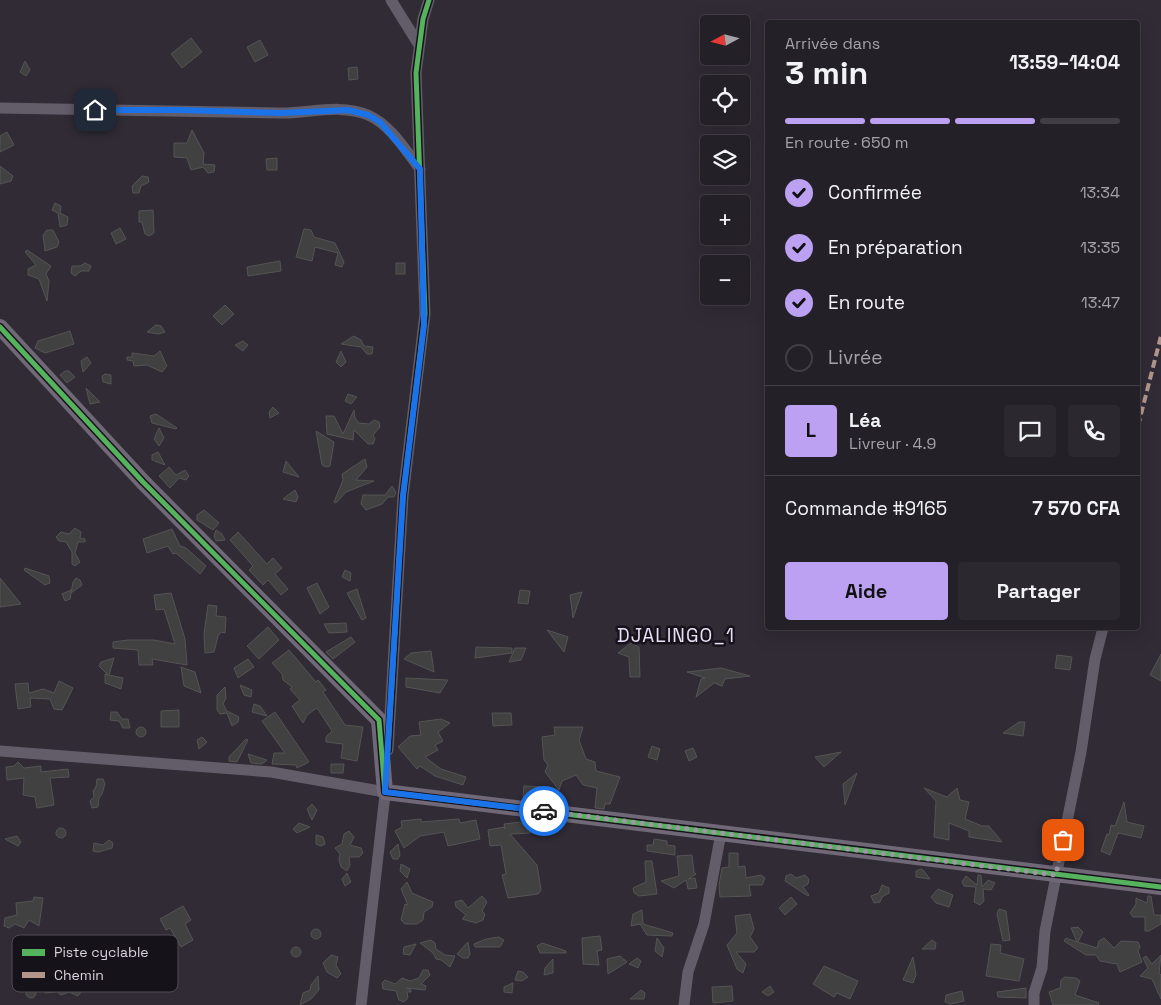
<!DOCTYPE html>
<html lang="fr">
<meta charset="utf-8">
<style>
:root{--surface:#242028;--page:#2c2830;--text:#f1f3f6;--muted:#a3a3a8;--line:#413e45;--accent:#bca0f2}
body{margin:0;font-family:"Space Grotesk",sans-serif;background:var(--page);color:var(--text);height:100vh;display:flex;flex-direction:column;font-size:19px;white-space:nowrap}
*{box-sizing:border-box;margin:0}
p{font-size:16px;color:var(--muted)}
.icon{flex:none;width:28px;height:28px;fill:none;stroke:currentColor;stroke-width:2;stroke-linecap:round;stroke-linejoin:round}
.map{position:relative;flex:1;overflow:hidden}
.panel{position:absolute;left:765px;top:20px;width:375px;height:610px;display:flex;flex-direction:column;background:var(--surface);border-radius:5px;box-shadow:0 5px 20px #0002,0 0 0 1px var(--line)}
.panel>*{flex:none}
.needle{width:32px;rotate:263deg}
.buttons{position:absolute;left:700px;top:15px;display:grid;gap:10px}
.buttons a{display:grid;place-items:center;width:50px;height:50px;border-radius:5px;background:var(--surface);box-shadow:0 5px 20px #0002,0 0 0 1px var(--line);font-size:25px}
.pin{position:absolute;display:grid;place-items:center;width:42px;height:42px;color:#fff;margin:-21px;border-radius:10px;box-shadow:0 2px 8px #0006}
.courier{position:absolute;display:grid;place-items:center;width:50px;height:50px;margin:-25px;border:4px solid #1a73e8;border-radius:50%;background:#fff;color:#222;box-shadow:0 1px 6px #0007}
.overview em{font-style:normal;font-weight:700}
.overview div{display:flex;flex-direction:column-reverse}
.overview{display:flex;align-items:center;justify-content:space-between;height:85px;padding:0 20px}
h1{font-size:32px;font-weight:700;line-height:38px}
.bar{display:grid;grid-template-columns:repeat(4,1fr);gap:8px 5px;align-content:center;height:60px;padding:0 20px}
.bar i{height:6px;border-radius:4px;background:var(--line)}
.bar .active{background:var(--accent)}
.bar p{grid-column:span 4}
.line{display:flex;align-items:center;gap:12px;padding:0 20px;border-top:1px solid var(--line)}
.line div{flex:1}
.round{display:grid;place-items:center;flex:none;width:52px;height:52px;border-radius:5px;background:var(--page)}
ol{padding:0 20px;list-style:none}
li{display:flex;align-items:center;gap:15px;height:55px}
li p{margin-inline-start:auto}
li .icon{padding:5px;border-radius:50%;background:var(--accent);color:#111;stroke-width:4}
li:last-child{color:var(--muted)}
li i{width:28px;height:28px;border:2px solid var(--line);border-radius:50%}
.primary-button{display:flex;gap:10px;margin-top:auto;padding:10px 20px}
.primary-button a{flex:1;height:58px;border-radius:5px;background:var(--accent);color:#111;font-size:20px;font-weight:700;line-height:58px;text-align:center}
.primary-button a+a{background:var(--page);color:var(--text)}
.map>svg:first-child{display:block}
.building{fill:#424142;stroke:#555454}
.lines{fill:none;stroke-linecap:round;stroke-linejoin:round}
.street{stroke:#635d6a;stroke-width:11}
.secondary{stroke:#706877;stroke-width:16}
.quiet{stroke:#b2968c;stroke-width:4;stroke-dasharray:8 4;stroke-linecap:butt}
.cycleway-casing{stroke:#16121a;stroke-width:8}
.cycleway{stroke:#56b35d;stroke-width:5}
.done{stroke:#9e98a4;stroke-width:5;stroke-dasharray:0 9}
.route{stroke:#1a73e8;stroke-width:6}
.labels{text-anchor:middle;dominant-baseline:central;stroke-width:5;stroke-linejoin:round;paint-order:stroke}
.quarter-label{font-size:19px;letter-spacing:1px;fill:#eadff7;stroke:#16121a}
.key{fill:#16121a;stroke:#504c55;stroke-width:1}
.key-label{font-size:14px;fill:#d9d3df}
</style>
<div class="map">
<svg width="1161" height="1005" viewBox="0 0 1161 1005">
<rect width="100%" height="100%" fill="#302b35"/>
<g class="building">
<polygon points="191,38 202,52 182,68 171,54"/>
<polygon points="260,40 268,55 255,62 247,47"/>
<polygon points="25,61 30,70 26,76 20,72"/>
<polygon points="357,67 358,79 349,80 348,68"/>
<polygon points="192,130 204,153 203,164 215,165 214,172 208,173 203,167 191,170 187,158 174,157 174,143 187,143"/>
<polygon points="7,132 14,145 0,152 0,136"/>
<polygon points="277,158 277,170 267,170 266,159"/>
<polygon points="0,166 13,176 11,181 0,184"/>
<polygon points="142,176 148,177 149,182 141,186 139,193 133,193 132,186"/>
<polygon points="55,203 61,206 60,213 68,217 67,225 60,227 58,213 52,210"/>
<polygon points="153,210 154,233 149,236 145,234 142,222 139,222 139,211"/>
<polygon points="120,228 126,239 116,244 111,233"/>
<polygon points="304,229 311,230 314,237 335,243 344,262 342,267 335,265 338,253 315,247 312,261 296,257"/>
<polygon points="47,230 53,230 59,242 57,247 45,251 43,235"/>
<polygon points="27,250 51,266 46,274 49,281 47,301 39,279 28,275 28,269 36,265 25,252"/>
<polygon points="280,261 281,271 248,276 247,267"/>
<polygon points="85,263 91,266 89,271 81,271 75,276 71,273 72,266 80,266"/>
<rect x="396" y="263" width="9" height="11"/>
<polygon points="225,305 234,314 222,325 213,316"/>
<polygon points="156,325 161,326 165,332 158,334 147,332"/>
<polygon points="70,331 74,344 45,353 35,348 38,341"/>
<polygon points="354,336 361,340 364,346 373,347 372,354 367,354 361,347 341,344"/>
<polygon points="243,341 248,345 243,351 235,345"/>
<polygon points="160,351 167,366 162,372 147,365 134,366 133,361 127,360 127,357 132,357 132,353 154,356"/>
<polygon points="341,351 346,362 341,367 336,362"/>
<polygon points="87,357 91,363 83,372 81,361"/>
<polygon points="65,371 69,371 75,377 67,383 60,375"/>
<polygon points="105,374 111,375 111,384 103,382 102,376"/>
<polygon points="86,388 100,402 90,404"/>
<polygon points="348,394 357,397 351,404 345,401"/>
<polygon points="273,407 279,413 270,418 269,412"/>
<polygon points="354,410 355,418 359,423 369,424 374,420 379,422 380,427 373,435 375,439 373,444 368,444 354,430 353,440 327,434 326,416 334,416 343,434"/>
<polygon points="156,414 177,428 176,429 152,423 150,416"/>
<polygon points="159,428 164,438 159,446 154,439"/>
<polygon points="316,431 334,442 330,466 326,467 322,465"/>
<polygon points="158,452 165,465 152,460 152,455"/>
<polygon points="365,459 367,467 356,480 374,481 346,492 336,503 334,502 343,480 342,474"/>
<polygon points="286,461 299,477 283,472"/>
<polygon points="169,467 176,475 185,470 189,476 186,480 179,478 170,488 159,476"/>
<polygon points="392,486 396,492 394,497 388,497 382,504 366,510 361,504 363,495 385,495"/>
<polygon points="295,490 298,497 296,502 283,499"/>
<polygon points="204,510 219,523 213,530 197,520 197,515"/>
<polygon points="75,528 81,532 80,538 85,539 85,542 78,542 75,553 80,562 75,566 72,564 72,552 66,542 59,541 56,537 61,532 69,534"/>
<polygon points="172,529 180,546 186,548 206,566 200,574 176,553 173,554 168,546 147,553 143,539"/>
<polygon points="216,530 222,534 225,540 216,541 214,536"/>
<polygon points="238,532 267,564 273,558 282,568 275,574 288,589 281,595 268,580 263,585 249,570 253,566 230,540"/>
<polygon points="25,568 49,576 50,583 45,585 24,570"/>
<polygon points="345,570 351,573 350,581 342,577"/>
<polygon points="0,578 21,604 0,607"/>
<polygon points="76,578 80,580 82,585 71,593 70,599 65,601 62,594 71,590 71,593 73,582"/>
<polygon points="317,583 329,607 320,614 307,588"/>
<polygon points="357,589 366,618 362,620 347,593"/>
<polygon points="520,590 530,591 528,604 518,603"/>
<polygon points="582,592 573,618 570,595"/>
<polygon points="171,593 185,639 187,665 152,659 153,665 139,665 138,650 113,648 113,642 128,640 154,640 175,644 164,609 156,610 154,595"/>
<polygon points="208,605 217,606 216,616 226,617 225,633 221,632 218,636 214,652 205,653 204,634"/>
<polygon points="346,623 347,632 329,633 324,624"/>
<polygon points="268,627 279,640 259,659 247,646"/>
<polygon points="547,630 568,637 564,652"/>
<polygon points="351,637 355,642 333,659 326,652"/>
<polygon points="631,643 639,647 640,677 630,677 629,657 618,653"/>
<polygon points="476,647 512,648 512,653 475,658"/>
<polygon points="515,648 526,648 521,660 509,662"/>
<polygon points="289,650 316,682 318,680 326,690 323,692 345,725 363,727 357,761 341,758 343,744 326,742 326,737 332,731 317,708 307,715 303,723 292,706 300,700 290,689 292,687 283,680 282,674 272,663"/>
<polygon points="431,651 434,672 404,659 411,653"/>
<polygon points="1161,654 1161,681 1150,675"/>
<polygon points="1057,655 1072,657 1070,670 1055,668"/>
<polygon points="114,658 109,675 123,678 121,689 105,683 105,674 108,675 99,666 101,662"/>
<polygon points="248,659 254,667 238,678 234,668"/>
<polygon points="181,667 195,672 201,693 184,686"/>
<polygon points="721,668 750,676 725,679 722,686 714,683 696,697 701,679 705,678 687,672"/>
<polygon points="406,678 448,680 440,693 406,687"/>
<polygon points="59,681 73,688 62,710 54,709 50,699 30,698 31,707 18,709 15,684 28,683 29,693 43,689 54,693"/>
<polygon points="240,685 252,690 251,697 244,695"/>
<polygon points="225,687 226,698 223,704 227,711 239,717 238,722 232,726 227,713 220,714 217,710 217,695"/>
<polygon points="254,704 260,706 267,716 252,712"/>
<polygon points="179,710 179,727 161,727 161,711"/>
<polygon points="111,712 117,712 122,719 128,719 130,728 123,728 119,721 110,720"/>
<polygon points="275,712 309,762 297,768 296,765 272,764 274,753 285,753 262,721"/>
<polygon points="492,713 511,713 512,725 493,726"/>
<polygon points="441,719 450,723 438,732 443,741 435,745 438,750 425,757 441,769 466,777 463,785 435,776 420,766 417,769 398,747 410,736 421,735 419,722"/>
<polygon points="1019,722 1025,722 1023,736 1003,733"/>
<circle cx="141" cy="732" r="5"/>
<polygon points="554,727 583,727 579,740 586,759 595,762 596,771 620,777 610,804 605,804 604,809 595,808 597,788 583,785 576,775 562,781 559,790 545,772 548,765 544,760 542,737 555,735"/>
<polygon points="202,737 207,742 199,749 197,740"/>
<polygon points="246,739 248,740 237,762 229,761 229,757"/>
<polygon points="652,746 660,749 657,760 648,757"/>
<polygon points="693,748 697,757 689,761 685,751"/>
<polygon points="841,752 824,767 815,757"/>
<polygon points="248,754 267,760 262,764 251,763"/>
<polygon points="18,762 24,768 41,766 41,772 68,769 69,777 50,778 54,805 37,808 35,797 23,795 24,778 7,780 6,767 14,766"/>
<polygon points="331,764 344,764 343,773 331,773"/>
<polygon points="857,773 845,805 843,784"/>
<polygon points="97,779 103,779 105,784 102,794 99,798 98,807 92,808 90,801 94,797 93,791 96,787"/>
<polygon points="524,786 550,787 553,797 523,796"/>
<polygon points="924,788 947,797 957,788 960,800 969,802 965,819 982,826 989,826 1002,842 969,837 969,831 949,823 949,840 934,837 936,801"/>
<polygon points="1124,802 1127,822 1144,826 1141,838 1118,833 1110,855 1101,851 1107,834 1109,835 1111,825 1115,826"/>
<polygon points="312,804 317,810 312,820 307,809"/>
<polygon points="421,819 421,822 459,819 460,823 476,820 480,839 448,846 444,832 420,836 404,848 395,831 402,827 401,821"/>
<polygon points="520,822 521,824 530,824 530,833 510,834 537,865 541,890 538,894 508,898 502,875 506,874 501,845 490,846 488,830 504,827 505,829 504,824"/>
<polygon points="299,823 310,827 297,833 293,829"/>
<circle cx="61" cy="833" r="5"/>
<polygon points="349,831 354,837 350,845 361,848 363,853 359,857 349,857 350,865 347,871 341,867 339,860 340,854 335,848 342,844 344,834"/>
<polygon points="316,835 323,837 325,844 321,846 316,844"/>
<polygon points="17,836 21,842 18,846 5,839"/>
<polygon points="654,839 667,841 667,845 675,846 675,855 647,851 647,845 653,845"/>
<polygon points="109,840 113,843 112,848 98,852 93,851 94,843 103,845"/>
<polygon points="398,844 400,855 398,859 393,859 390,852"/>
<polygon points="729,853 738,853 738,867 745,866 746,878 761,875 765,878 762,885 749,885 751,896 720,897 719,885 722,868 729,867"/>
<polygon points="692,855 694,872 696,874 688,879 695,878 697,888 688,889 686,880 674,888 661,881 679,876 677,856"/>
<polygon points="645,861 652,861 657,894 639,896 634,893 633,888 646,882"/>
<polygon points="401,864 410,869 407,878 400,871"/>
<polygon points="921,869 923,870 930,879 916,877 916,871"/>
<polygon points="347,873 351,882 345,886 342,879"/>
<polygon points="791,874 796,878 805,875 809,879 808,884 803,887 809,895 808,896 785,881 786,876"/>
<polygon points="978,875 981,875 982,887 988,880 995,883 991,890 983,889 984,901 980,905 974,902 976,887 964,886 962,882 966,876 977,885"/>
<polygon points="407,882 412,893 433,902 432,907 424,912 423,920 417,924 405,924 401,920 405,904 408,905 401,889"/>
<polygon points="882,885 889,888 889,893 882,897 880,902 874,903 871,896 879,893"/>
<polygon points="938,889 953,895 949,907 936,903 931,897"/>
<polygon points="482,896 487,902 482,911 485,914 483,920 476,923 462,919 466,915 456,907 455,902 462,900 468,908"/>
<polygon points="1148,896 1151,896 1154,915 1161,915 1161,924 1149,931 1145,931 1145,917 1133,917 1130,913 1136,904 1136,898 1147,903"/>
<polygon points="34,897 43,898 39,926 29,920 24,928 15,924 9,928 4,926 5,918 17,915 16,903 33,901"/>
<polygon points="791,897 797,904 785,915 779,908"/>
<polygon points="183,906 191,920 185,924 193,940 181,947 170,928 166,930 160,919"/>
<polygon points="999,909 1006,911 1010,940 1003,941 997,914"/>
<polygon points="642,910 643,924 673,933 672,936 647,935 640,924 631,926 633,914"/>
<polygon points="750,914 754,929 750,937 758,948 754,952 736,952 746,964 743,973 737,969 727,945 737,933 735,916"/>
<polygon points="1078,927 1083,932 1078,942 1097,948 1099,941 1104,938 1114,948 1121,941 1138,942 1140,947 1138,951 1142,962 1120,972 1117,964 1100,961 1096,955 1086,955 1064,941 1066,938 1077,942 1071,928"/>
<circle cx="316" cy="934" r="5"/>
<polygon points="600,936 602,950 597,951 599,965 583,964 582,938"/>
<polygon points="499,937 504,940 500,947 475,947 474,944 486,939"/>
<polygon points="657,938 664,948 662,957 655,951"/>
<polygon points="431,940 435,943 436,949 445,955 455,956 450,967 441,960 436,959 433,953 420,943"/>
<polygon points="932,940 936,943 935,949 922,949"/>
<polygon points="468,942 470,954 468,958 463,958 457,954"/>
<polygon points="542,943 566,951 566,953 540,953 537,946"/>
<polygon points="416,944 410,955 403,954 404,947"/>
<polygon points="991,944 1001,945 1000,953 1024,959 1019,981 986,976"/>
<circle cx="296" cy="952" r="5"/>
<polygon points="331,955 338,957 336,965 341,974 337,978 327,972 323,963"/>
<polygon points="1161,955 1159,973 1161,975 1161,999 1152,979 1140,976 1148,968 1143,958 1146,956 1152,964"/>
<polygon points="620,956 627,962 608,974 607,959"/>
<polygon points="913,957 916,975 913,983 903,980"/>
<polygon points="637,958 641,961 638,968 629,964"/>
<polygon points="553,959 553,973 544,975 545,968"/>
<polygon points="824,966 858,981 850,999 837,993 834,997 813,984"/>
<polygon points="423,970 428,970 430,975 421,984 426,986 425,990 407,988 411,990 411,992 407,992 408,998 404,1002 399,1000 396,991 383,989 382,983 385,980 395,984 402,978 410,981 419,978"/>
<polygon points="518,971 523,972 528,977 522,981 515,980"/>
<polygon points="318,976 319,990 311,999 300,1005 303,993 310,990 311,985"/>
<polygon points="1065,977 1076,978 1080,981 1075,995 1099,1003 1098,1005 1053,1005 1049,992 1060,988 1061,980"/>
<polygon points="44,983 54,983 54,987 63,985 67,988 76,986 81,992 78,996 69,992 61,995 55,990 55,992 45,993"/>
<polygon points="513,983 512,993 504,992 504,987"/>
<polygon points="732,986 733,1001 713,1003 712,987"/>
<polygon points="770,986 774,992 768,996 762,992"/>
<circle cx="31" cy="993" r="5"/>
<polygon points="1026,988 1026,998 998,997 997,992"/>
<polygon points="641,990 645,993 644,999 630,999"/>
<polygon points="962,991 964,1001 951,1004 945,1002 946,995"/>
</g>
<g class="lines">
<g class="street">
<polyline points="391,0 419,45"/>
<path d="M0,108C93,110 185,111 278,113C308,114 339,103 368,115C391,125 406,151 420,169"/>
<polyline points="388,750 403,496 425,314 416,73 423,19 429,0"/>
<polyline points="0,751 271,772 385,792"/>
<polyline points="361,1005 386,786"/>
<polyline points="684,1005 688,972 704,924 721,833"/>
<polyline points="1034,1005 1034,993 1042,968 1045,931 1081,752 1095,659 1103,628"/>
</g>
<polyline class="secondary" points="0,327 143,482 379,720 385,792 1161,887"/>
<polyline class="quiet" points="1138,426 1161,336"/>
<defs>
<g id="cycleway">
<polyline points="0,327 143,482 379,720 385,792 1161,887"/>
<polyline points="388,750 403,496 425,314 416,73 423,19 429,0"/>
</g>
</defs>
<use href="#cycleway" class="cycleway-casing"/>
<use href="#cycleway" class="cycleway"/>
</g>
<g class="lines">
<polyline class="done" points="544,811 1056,875 1063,840"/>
<polyline class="route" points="95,110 179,110 281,113 348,110 368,115 380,122 420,169 424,325 403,496 385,792 544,811"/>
</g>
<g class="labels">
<g class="quarter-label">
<text x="676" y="635">DJALINGO_1</text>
</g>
</g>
<rect x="12" y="935" width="166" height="57" rx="8" class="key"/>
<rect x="22" y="949" width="23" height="7" fill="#56b35d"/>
<rect x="22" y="972" width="23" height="6" fill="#b2968c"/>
<g class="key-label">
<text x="54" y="957">Piste cyclable</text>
<text x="54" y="980">Chemin</text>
</g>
</svg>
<div class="buttons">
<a><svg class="needle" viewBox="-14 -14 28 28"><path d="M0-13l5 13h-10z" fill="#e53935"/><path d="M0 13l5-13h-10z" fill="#a3a3a8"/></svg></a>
<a><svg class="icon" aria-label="locate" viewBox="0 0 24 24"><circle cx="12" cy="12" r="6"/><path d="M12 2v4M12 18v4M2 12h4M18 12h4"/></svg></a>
<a><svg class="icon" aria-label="layers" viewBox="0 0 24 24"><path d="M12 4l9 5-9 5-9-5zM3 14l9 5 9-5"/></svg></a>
<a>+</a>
<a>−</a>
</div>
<div class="pin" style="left:1063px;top:840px;background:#ea580c"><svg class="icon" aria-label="bag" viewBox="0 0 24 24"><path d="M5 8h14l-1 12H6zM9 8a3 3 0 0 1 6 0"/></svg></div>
<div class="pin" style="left:95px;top:110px;background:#1f2937"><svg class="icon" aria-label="home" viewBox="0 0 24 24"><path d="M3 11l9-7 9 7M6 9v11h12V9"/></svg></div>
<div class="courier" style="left:544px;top:811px"><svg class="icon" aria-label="car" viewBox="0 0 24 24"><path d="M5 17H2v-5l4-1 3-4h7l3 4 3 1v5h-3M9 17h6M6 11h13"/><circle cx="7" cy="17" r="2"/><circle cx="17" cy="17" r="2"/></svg></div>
<section class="panel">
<div class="overview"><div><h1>3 min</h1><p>Arrivée dans</p></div><em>13:59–14:04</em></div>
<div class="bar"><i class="active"></i><i class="active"></i><i class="active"></i><i></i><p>En route · 650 m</p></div>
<ol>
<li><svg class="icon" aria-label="check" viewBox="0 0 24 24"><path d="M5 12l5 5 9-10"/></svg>Confirmée<p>13:34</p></li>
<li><svg class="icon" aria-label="check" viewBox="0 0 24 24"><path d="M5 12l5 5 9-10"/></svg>En préparation<p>13:35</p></li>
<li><svg class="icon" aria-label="check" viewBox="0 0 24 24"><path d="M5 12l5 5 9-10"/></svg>En route<p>13:47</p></li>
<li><i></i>Livrée</li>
</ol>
<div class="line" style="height:90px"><b class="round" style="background:var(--accent);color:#111">L</b><div><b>Léa</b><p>Livreur · 4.9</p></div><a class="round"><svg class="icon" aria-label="chat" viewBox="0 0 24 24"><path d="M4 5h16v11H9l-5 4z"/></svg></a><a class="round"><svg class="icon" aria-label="phone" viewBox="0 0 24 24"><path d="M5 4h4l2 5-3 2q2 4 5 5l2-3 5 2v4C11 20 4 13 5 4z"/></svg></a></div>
<div class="line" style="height:65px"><div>Commande #9165</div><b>7 570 CFA</b></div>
<div class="primary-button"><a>Aide</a><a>Partager</a></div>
</section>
</div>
